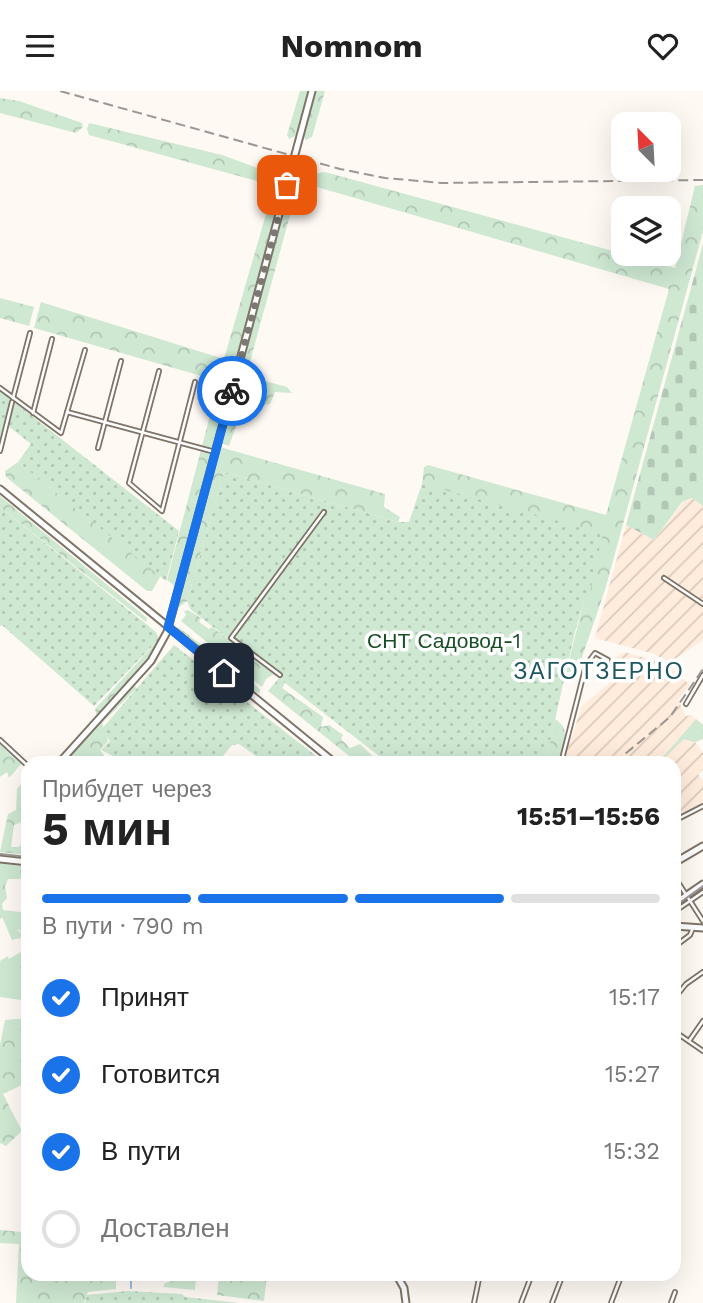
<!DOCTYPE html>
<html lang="ru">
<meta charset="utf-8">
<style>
:root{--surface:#fff;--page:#f2f2f2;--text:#222;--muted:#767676;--line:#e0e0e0;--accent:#1a73e8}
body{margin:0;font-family:"Work Sans",sans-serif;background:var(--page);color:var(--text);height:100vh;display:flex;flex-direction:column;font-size:26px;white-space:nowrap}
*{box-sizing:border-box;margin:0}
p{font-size:23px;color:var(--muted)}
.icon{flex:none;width:38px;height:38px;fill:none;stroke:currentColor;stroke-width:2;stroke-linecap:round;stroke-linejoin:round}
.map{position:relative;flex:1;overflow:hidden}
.side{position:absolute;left:21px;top:665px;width:660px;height:525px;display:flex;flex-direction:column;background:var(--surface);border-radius:21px;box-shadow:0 7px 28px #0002}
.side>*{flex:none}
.needle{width:46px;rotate:336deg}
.controls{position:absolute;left:611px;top:21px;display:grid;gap:14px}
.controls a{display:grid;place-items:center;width:70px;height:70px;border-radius:14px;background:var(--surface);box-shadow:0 7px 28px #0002;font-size:35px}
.pin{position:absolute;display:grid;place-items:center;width:60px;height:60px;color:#fff;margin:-30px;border-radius:14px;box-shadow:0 4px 10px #0006}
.courier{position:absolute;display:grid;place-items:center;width:70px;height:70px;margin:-35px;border:5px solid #1a73e8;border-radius:50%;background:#fff;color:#222;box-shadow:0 2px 9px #0007}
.head em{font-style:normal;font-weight:700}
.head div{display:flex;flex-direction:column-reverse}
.head{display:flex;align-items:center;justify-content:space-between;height:119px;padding:0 21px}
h1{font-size:46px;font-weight:700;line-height:52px}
.bar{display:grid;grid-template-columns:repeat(4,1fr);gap:10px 7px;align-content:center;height:84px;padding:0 21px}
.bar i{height:9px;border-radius:5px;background:var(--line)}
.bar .active{background:var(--accent)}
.bar p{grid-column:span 4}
ol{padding:0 21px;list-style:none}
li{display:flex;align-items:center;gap:21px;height:77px}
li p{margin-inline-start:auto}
li .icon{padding:7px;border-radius:50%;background:var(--accent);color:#fff;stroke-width:4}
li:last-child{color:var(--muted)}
li i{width:38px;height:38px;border:4px solid var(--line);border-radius:50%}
header{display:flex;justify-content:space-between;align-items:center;height:91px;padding:0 21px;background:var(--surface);font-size:32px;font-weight:700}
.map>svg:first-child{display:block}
.industrial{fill:url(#industrial-furrows)}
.grass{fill:#cee8d2}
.forest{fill:url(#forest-crowns)}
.cemetery{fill:url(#cemetery-stones)}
.park{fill:url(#park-dots)}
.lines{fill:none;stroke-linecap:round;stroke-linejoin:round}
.stream{stroke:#9bbddc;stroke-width:2}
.street-casing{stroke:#7f7468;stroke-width:6}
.secondary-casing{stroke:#7f7468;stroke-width:9}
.street{stroke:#fff;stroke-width:2.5}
.secondary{stroke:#fff;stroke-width:5}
.tram{stroke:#9c9792;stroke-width:2}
.rail{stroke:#9c9792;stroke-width:2;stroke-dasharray:10 5;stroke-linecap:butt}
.done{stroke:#7d7873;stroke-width:7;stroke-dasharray:0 12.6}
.route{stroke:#1a73e8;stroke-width:9}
.labels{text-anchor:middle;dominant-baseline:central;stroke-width:7;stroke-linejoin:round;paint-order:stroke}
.park-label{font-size:21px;fill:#184e26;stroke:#fff}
.neighbourhood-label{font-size:23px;letter-spacing:2px;fill:#1f5761;stroke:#fff}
</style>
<header><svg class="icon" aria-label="menu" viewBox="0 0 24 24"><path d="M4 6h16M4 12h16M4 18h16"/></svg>Nomnom<svg class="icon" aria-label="heart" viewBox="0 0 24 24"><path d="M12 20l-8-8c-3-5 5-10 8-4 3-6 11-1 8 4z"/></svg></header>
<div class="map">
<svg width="703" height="1212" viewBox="0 0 703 1212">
<defs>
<pattern id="industrial-furrows" width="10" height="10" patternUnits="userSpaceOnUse" patternTransform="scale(1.75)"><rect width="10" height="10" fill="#ffecdc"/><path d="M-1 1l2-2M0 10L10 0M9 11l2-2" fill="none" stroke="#dbcbbd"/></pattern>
<pattern id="forest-crowns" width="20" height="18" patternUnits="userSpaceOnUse" patternTransform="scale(1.75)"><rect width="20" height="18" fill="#cee8d2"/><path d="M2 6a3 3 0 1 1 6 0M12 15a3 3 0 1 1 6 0" fill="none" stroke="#b2c7b5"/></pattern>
<pattern id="cemetery-stones" width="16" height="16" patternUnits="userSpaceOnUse" patternTransform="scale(1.75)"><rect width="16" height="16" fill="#cee8d2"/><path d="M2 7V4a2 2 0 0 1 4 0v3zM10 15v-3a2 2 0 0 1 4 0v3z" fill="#b2c7b5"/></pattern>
<pattern id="park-dots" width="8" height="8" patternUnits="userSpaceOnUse" patternTransform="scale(1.75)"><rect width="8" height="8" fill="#cee8d2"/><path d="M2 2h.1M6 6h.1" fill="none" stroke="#b2c7b5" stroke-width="1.8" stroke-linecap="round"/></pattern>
</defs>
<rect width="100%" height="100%" fill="#fef9f3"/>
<g class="industrial">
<polygon points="692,407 703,415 703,549 671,571 651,562 595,547 626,434 654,449 683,411"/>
<polygon points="624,561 667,573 690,594 678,609 686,625 691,624 703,634 703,648 695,651 703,662 703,679 698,683 703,690 703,714 674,728 674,672 563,672 582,615 624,580 613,568"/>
</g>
<g class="grass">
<polygon points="3,819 28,822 28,846 18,838 16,841 18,839 25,846 12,849 3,828"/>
<polygon points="28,861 28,910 0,906 0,870 8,865 12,881 26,875"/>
</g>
<g class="forest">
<polygon points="300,0 308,0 295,45 289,48 287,44"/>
<polygon points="316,0 325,0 312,46 306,49 303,45"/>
<polygon points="0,7 19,10 82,32 83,36 76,42 0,22"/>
<polygon points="89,32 222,64 274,83 277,89 268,93 89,44 87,38"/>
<polygon points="325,81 675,177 695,95 703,94 703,140 605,499 577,581 566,581 584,510 422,393 424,376 428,374 606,424 669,198 303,92 306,84"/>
<polygon points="282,97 177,497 167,489 219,290 34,237 41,211 224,268 273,99"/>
<polygon points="288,98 296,102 247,282 250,286 287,296 292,302 275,301 270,313 263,314 264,300 248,295 238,318 230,316"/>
<polygon points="0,207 34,216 29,235 0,227"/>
<polygon points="229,318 237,320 238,330 229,355 221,352"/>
<polygon points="220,356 385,403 384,416 400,426 398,431 224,381 187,510 178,517 176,515"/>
<polygon points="18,371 158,483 160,486 152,500 147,500 6,386 5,380"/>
<polygon points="0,405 147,527 146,531 0,416"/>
<polygon points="188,519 201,527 199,531 209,538 212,536 236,554 235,562 244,560 274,583 266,588 262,596 181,530 186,524 184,520"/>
<path d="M178,536L260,598V602C250,602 187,549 176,538Z"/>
<polygon points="161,546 151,567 97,626 95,618"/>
<polygon points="279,587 285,592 282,597 323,626 321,636 329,634 343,644 341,648 350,657 360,653 380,672 358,672 268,600"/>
<polygon points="135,594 136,598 102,632 108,650 100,659 104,664 101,670 92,665 93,671 99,672 63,672"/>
<path d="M555,628C573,639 563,656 557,672H545Z"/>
<polygon points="696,628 703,634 703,648 695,651 684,648 659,672 651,670 656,665 664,665"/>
<polygon points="0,652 22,672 9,687 7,681 0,686"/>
<polygon points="28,685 28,720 24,730 14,734 11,756 19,756 23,750 26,754 28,750 28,764 0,761 8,723 16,719 17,698"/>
<polygon points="0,772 28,776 28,788 8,788 5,795 7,807 2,813 4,826 0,828"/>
<polygon points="26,858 24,881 12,881 7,869"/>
<polygon points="28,927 28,991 3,1003 22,1040 6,1055 0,1052 0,954 5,929"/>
<polygon points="28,1090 28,1183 109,1183 116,1187 116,1198 88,1201 84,1212 16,1212 19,1153 0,1152 0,1139 22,1141"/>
<polygon points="182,1183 196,1183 195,1199 163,1196 165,1192 182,1187"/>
<polygon points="219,1183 267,1183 264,1210 217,1204"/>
</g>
<polygon class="cemetery" points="703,153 703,415 692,407 682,411 654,449 626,434"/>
<g class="park">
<polygon points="0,300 179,440 166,490 18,371 31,353 7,334 0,357"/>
<polygon points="224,381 398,431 409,431 422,393 603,442 589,505 584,510 575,541 545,672 388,672 190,518 187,510"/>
<polygon points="0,416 156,541 159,548 94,615 2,534 0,535"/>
<polygon points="174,554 325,672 266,672 239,653 232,654 217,672 141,672 134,667 125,671 101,659 110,650 101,639"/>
<polygon points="128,1200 182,1203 185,1206 240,1212 85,1212 87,1204"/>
</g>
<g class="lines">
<polyline class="stream" points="131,1183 131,1197"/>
<defs>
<g id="street">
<polyline points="159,280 129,392 162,420 195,291"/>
<polyline points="0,297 61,342 85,259"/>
<polyline points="13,307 30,242"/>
<polyline points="67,321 215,361"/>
<polyline points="33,322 52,248"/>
<polyline points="98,357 121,270"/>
<polyline points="0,360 12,311"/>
<polyline points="664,487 703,513"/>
<polyline points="280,584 231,547 324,421"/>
<polyline points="686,613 703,584"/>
<polyline points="0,649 28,675"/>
<polyline points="561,672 586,574 595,562 608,569"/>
<polyline points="674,730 703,715"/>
<polyline points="674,785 703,830"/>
<polyline points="674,821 703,801"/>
<polyline points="674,856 690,844 693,837"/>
<polyline points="674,908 686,893 703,881"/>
<polyline points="674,940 703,960"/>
<polyline points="689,950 703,930"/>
<polyline points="474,1212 480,1183"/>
<polyline points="521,1212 532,1183"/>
<polyline points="552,1212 563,1183"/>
<polyline points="611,1212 622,1183"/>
<polyline points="671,1212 675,1201"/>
</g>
<g id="secondary">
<polyline points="0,398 335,672"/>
<polyline points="59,672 151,570 167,541 312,0"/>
<polyline points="0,768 28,771"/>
<polyline points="674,772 703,755"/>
<polyline points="674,813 703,793"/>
<polyline points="674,835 703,837"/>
<polyline points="396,1183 404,1197 406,1212"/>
</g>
</defs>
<use href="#street" class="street-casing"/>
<use href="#secondary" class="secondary-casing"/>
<use href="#street" class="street"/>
<use href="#secondary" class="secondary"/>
<g class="tram">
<polyline points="0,763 28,766"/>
<polyline points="674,816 703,795"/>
</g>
<g class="rail">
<polyline points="60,0 340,78 385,87 442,92 703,89"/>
<polyline points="614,672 670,626 703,578"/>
</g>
</g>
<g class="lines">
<polyline class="done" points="232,300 287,94"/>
<polyline class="route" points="224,582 168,536 232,300"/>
</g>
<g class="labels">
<g class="park-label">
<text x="444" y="549">СНТ Садовод-1</text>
</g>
<g class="neighbourhood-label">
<text x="599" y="580">ЗАГОТЗЕРНО</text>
</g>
</g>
</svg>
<div class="controls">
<a><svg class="needle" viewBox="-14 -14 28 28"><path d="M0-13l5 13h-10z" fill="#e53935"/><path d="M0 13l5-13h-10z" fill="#767676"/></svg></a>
<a><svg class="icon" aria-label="layers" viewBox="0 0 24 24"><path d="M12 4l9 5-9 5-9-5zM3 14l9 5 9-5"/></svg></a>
</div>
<div class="pin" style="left:287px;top:94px;background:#ea580c"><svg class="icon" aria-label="bag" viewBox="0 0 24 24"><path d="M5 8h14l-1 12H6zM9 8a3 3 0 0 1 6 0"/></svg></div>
<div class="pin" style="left:224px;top:582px;background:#1f2937"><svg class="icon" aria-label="home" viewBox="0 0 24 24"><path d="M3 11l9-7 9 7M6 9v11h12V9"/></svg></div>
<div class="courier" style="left:232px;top:300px"><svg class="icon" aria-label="bike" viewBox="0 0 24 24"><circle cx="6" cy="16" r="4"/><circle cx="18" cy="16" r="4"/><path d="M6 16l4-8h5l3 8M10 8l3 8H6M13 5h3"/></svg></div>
<section class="side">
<div class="head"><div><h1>5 мин</h1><p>Прибудет через</p></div><em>15:51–15:56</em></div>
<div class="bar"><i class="active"></i><i class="active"></i><i class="active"></i><i></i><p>В пути · 790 m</p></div>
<ol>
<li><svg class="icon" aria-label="check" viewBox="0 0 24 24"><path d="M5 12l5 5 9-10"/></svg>Принят<p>15:17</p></li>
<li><svg class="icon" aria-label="check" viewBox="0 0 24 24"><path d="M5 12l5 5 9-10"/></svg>Готовится<p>15:27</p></li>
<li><svg class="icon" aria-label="check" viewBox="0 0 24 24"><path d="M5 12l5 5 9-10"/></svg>В пути<p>15:32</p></li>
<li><i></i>Доставлен</li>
</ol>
</section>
</div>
